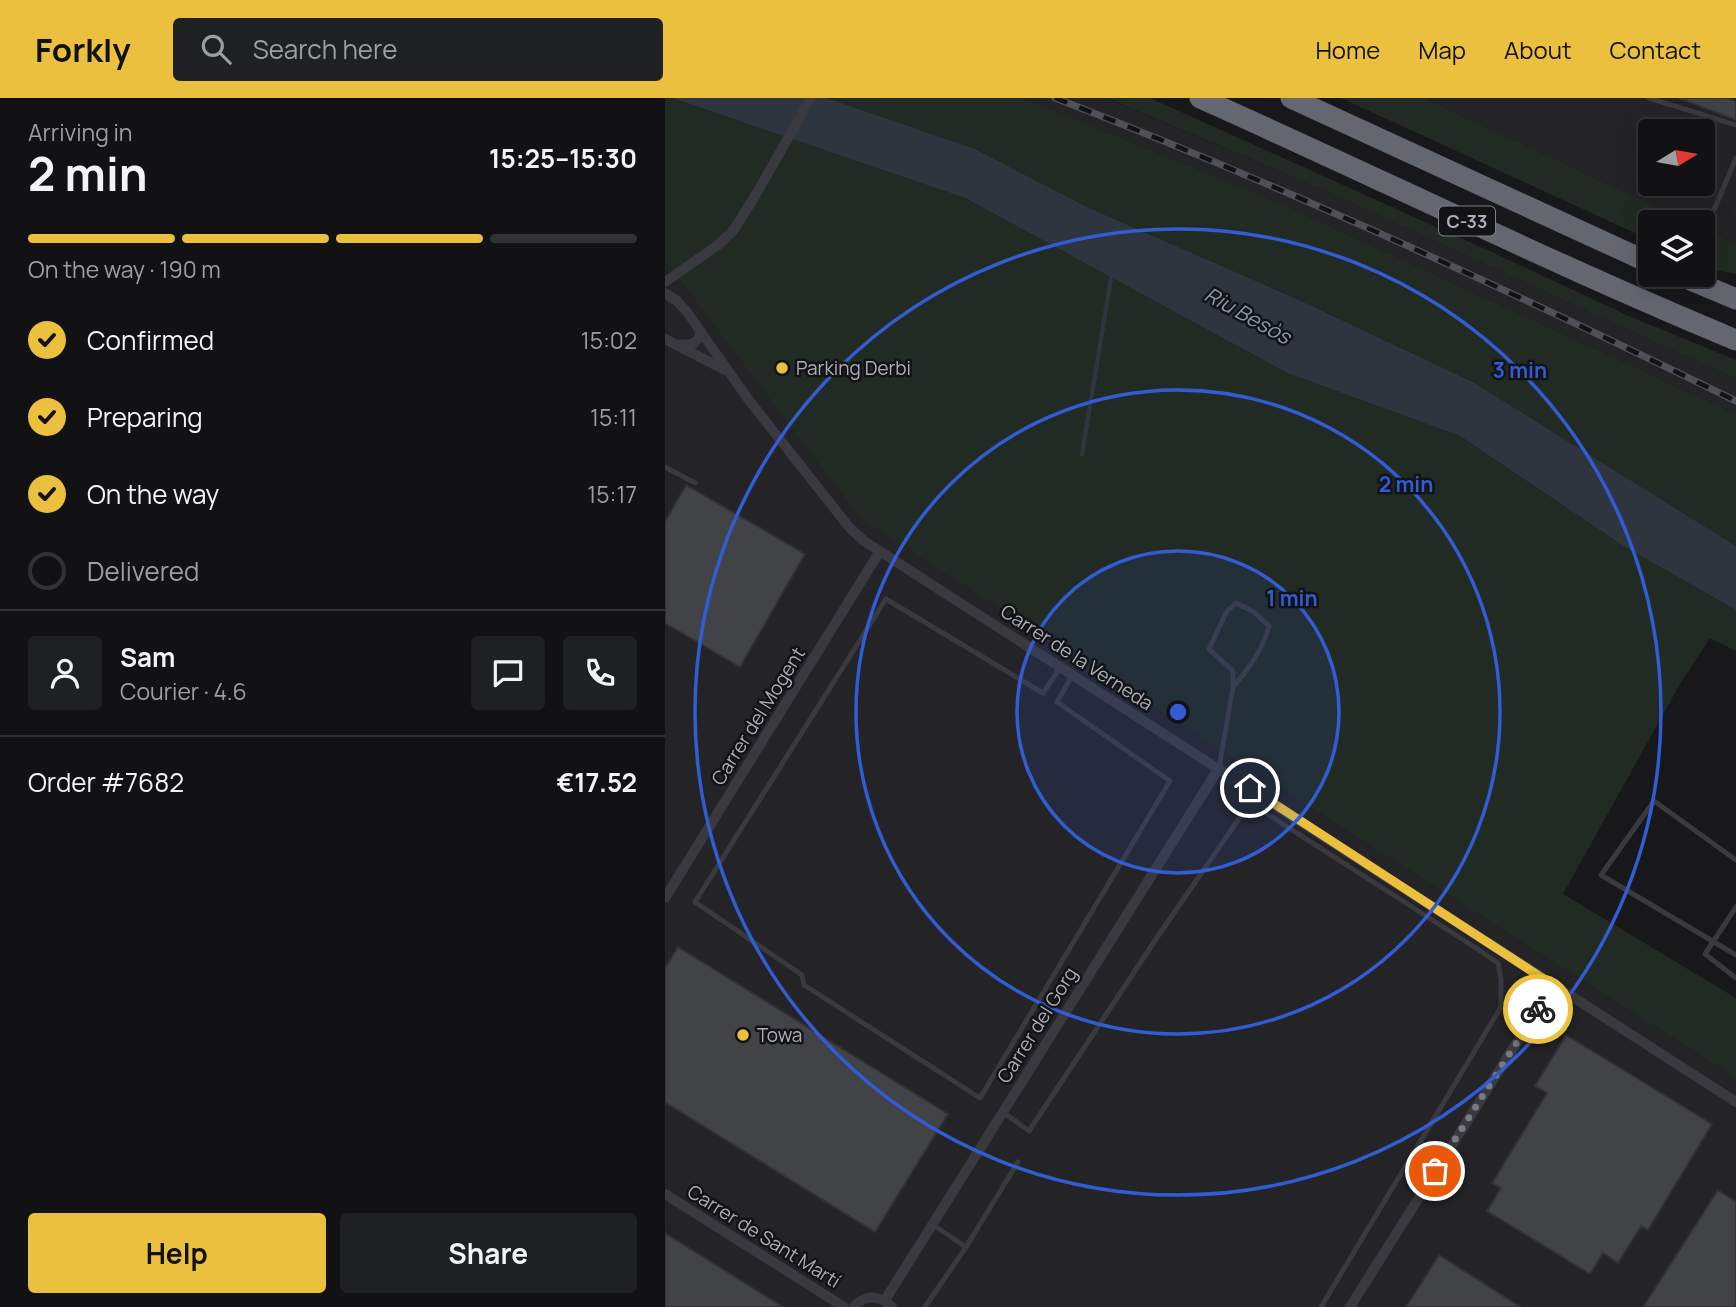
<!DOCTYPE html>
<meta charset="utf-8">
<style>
:root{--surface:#121214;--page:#1f2022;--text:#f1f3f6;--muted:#9c9ea0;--line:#313234;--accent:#ebc03f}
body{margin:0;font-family:Manrope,sans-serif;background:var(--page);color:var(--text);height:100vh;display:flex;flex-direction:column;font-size:26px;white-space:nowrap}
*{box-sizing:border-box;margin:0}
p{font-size:23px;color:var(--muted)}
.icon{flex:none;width:38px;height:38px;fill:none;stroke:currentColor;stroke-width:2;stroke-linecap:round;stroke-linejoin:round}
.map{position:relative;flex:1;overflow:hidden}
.sheet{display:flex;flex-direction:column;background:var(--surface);width:665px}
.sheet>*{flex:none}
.needle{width:46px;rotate:79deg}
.fabs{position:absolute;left:973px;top:21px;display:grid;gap:14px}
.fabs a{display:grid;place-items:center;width:77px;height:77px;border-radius:7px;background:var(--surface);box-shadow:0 7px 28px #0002,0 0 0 2px var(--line);font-size:35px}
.pin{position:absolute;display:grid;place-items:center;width:60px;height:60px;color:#fff;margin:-30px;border:4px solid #fff;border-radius:50%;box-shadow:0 2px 7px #0007}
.courier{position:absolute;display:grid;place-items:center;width:70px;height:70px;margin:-35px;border:5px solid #ebc03f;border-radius:50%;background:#fff;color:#222;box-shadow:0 2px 9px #0007}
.head em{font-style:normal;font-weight:700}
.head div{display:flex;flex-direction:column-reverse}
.head{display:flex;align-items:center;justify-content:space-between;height:119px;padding:0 28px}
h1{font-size:46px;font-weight:700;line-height:52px}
.bar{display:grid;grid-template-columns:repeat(4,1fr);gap:10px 7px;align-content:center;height:84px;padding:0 28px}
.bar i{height:9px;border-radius:5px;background:var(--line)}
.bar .selected{background:var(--accent)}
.bar p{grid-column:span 4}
.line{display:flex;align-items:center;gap:18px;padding:0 28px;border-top:2px solid var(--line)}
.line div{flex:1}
.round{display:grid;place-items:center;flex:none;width:74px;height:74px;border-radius:7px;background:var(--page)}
ol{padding:0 28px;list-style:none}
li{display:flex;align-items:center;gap:21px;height:77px}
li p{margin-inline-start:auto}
li .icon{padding:7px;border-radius:50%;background:var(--accent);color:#111;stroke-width:4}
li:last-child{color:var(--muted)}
li i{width:38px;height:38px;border:4px solid var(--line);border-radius:50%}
.cta{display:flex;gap:14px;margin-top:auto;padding:14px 28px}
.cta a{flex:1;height:80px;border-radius:7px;background:var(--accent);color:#111;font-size:28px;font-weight:700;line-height:80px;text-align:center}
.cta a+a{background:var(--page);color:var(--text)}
header{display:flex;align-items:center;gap:42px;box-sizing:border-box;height:98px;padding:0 35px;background:var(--accent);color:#111}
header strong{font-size:33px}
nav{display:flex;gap:38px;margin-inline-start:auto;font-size:24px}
.search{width:490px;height:63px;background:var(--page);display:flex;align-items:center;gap:18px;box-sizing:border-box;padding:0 24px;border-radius:7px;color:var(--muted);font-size:26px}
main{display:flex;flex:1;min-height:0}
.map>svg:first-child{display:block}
.built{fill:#242427;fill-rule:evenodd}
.green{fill:#222a24}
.water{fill:#2e353e}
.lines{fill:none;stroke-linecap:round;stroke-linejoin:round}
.stream{stroke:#2e353e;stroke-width:4.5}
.building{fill:#424347;stroke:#323236;stroke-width:2}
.lane{stroke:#39393f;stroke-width:5}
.street{stroke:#39393f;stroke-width:10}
.highway{stroke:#656770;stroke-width:21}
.rail-casing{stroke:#505158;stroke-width:7}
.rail{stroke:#131315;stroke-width:4.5;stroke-dasharray:13;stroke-linecap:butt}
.done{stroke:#787a81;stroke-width:7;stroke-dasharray:0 12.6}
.route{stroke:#ebc03f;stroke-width:9}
.ring{fill:none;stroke:#325cd3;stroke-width:3.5}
.poi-dot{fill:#ebc03f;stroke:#131315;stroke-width:2.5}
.labels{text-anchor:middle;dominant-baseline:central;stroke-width:5;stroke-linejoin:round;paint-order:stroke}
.shield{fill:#131315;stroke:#7d8088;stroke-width:2}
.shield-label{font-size:18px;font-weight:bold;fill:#abaeb9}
.poi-label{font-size:19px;fill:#abaeb9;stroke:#131315;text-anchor:start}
.street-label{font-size:19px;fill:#abaeb9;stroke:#131315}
.water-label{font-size:21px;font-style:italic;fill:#8398b2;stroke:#131315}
.centre{fill:#325cd3;stroke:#131315;stroke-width:3.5}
.ring-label{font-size:21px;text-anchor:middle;font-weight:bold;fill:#325cd3;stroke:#131315;stroke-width:5;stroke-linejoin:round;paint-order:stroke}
</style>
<header>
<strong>Forkly</strong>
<div class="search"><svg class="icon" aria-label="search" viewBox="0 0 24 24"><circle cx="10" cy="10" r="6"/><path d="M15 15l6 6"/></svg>Search here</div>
<nav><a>Home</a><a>Map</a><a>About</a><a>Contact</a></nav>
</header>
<main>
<section class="sheet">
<div class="head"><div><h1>2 min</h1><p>Arriving in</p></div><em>15:25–15:30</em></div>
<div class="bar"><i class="selected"></i><i class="selected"></i><i class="selected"></i><i></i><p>On the way · 190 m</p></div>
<ol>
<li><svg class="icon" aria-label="check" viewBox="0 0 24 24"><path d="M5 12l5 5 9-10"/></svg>Confirmed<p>15:02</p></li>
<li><svg class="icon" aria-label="check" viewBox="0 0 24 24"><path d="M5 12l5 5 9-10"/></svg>Preparing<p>15:11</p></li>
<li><svg class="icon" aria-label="check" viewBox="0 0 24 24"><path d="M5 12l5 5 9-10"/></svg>On the way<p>15:17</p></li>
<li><i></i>Delivered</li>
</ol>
<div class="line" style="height:126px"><a class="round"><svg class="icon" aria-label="person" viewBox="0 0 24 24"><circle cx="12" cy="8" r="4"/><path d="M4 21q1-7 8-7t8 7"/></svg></a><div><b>Sam</b><p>Courier · 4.6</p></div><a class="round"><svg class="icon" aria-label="chat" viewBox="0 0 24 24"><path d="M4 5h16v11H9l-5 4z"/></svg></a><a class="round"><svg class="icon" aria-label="phone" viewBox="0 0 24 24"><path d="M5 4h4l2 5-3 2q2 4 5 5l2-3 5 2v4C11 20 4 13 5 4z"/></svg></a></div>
<div class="line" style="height:91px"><div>Order #7682</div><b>€17.52</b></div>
<div class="cta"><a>Help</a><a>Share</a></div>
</section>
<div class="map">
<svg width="1071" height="1209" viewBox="0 0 1071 1209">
<rect width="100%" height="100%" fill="#18181a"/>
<g class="built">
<polygon points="359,0 441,0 654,90 1071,281 1071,316 610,103"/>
<path d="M759,0H1071V146L1038,130V124H1024ZM985,33H1038V86H985Z"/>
<polygon points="2,165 197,421 599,680 1071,980 1071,1209 0,1209 0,166"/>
</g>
<g class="green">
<polygon points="0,0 7,0 300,100 622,275 795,338 960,449 1071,512 1071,553 1045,540 1015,586 898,796 1071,900 1071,980 599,680 196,421 2,165 0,166"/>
<polygon points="162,0 359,0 610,103 1071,316 1071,448 808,284 632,201 422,109 310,51"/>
<polygon points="442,0 485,0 523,17 831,156 966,219 1071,262 1071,281 654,90"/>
<polygon points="676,0 759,0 1024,124 985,124 985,142"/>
<polygon points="1038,130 1071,146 1071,176 1046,171 1038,167"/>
</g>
<polygon class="water" points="7,0 162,0 310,51 422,109 632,201 808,284 1071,448 1071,512 960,449 795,338 622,275 300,100"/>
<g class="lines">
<polyline class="stream" points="417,356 447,174"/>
</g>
<g class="building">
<polygon points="1014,0 1062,0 1071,3 1071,22"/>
<polygon points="21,387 140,456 75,569 0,525 0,424"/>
<polygon points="13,849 283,1016 210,1134 1,1005 0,1007 0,870"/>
<polygon points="901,937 1047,1026 983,1132 976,1128 953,1165 938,1155 925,1176 822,1113 836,1090 827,1085 882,995 870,988"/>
<polygon points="1053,1092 1071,1104 1071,1209 978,1209"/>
<polygon points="0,1135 118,1209 0,1209"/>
<polygon points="774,1157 856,1209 741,1209"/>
</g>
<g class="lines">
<g class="lane">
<polyline points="984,0 1071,27"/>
<polyline points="1049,112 1071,60"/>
<polyline points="0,369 30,385"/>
<polyline points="395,570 378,595 221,501 30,804 137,877 139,887 315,1000 505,683 392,604 407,578"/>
<path d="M554,670L568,589V573L544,551L562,513L571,505L589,514L604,528C598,552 584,570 568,589"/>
<polyline points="585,705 811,850 833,865 836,881 836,909 656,1209"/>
<polyline points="1071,762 989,703 936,777 1071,857"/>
<polyline points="1071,809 1040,856 1071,880"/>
<polyline points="338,1014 364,1033 491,841 591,696"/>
<polyline points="268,1127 301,1149 353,1064"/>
<polyline points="260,1209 301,1149"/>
</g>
<g class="street">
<polyline points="0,184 53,147 68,133 90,98 146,0"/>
<polyline points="0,195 12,203 22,214 83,301 184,429 199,443 1071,1004"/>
<polyline points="0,241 60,272"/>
<polyline points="12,247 28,246 34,240 36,234"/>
<polyline points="0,800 215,453"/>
<polyline points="0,1096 179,1209"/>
<polyline points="220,1202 554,670"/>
<path d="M189,1209C200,1196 215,1197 227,1209"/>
<polyline points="685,1209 888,887"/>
</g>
<g class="highway">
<path d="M535,0C714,80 890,167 1071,242"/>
<polyline points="626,0 985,165"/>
<polyline points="1014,177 1071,201"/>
</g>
<defs>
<path id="rail" d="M390,0C622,89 848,194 1071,303"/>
</defs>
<use href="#rail" class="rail-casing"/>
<use href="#rail" class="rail"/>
</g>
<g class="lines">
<polyline class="done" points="770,1073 873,911"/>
<polyline class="route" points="585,690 888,887 873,911"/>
</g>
<circle cx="513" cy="614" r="161" fill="#325cd3" fill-opacity=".12"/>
<g class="ring">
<circle cx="513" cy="614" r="161"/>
<circle cx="513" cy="614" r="322"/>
<circle cx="513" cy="614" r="483"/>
</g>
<g class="poi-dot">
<circle cx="117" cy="270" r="7"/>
<circle cx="78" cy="937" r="7"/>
</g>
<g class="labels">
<rect class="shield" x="774" y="108.5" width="56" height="29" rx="5"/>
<g class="shield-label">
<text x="802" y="123">C-33</text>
</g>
<g class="poi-label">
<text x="131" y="270">Parking Derbi</text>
<text x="92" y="937">Towa</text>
</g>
<g class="street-label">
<text transform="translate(412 559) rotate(33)">Carrer de la Verneda</text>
<text transform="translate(93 618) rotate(-58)">Carrer del Mogent</text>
<text transform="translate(372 927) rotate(-58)">Carrer del Gorg</text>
<text transform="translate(99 1138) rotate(32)">Carrer de Sant Martí</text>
</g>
<g class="water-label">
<text transform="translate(583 217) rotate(29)">Riu Besòs</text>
</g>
</g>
<circle cx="513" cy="614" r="10" class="centre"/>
<g class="ring-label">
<text x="855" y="280">3 min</text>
<text x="741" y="394">2 min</text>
<text x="627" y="508">1 min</text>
</g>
</svg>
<div class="fabs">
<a><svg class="needle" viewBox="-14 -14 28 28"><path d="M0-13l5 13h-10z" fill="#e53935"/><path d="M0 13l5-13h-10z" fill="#9c9ea0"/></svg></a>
<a><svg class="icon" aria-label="layers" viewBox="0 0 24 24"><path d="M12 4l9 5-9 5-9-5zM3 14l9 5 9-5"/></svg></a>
</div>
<div class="pin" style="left:770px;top:1073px;background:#ea580c"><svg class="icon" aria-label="bag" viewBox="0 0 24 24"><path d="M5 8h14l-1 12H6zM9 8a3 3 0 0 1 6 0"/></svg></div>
<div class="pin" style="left:585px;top:690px;background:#1f2937"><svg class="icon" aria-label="home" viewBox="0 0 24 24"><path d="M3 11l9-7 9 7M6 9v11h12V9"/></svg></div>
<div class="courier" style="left:873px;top:911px"><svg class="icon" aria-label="bike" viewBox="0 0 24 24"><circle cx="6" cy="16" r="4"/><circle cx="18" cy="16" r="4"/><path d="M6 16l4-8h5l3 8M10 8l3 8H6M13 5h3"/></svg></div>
</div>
</main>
